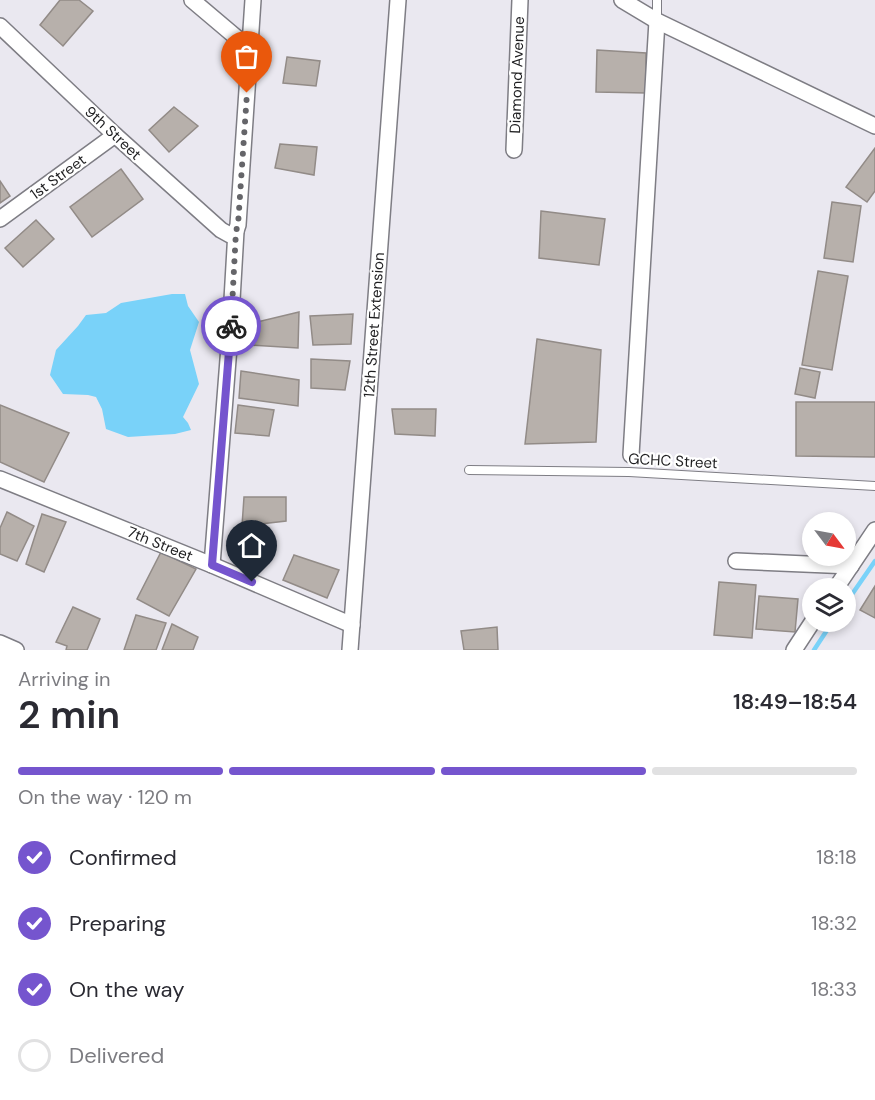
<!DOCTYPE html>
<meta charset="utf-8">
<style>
:root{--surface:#fff;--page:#f2f2f3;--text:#2b2b33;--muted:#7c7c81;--line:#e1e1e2;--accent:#7555ce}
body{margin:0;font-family:"DM Sans",sans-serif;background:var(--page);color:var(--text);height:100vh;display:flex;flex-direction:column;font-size:22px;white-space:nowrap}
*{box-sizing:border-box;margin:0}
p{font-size:20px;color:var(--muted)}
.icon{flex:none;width:33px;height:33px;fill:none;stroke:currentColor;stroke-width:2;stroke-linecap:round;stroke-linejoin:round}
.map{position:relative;height:650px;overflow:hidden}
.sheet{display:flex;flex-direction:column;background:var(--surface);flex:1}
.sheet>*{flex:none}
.needle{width:39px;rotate:122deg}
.tools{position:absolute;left:802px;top:512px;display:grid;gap:12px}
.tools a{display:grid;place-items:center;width:54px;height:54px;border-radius:50%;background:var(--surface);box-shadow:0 3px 9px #0003;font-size:30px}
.pin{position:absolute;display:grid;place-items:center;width:51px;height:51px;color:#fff;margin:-62px -26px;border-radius:50% 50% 50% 0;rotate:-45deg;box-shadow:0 0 6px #0007}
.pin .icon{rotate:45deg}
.courier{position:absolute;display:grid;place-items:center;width:60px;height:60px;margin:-30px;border:4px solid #7555ce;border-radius:50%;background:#fff;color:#222;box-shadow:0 2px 8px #0007}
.overview em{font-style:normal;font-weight:600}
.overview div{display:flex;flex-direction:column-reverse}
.overview{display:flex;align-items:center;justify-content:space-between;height:102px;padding:0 18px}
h1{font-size:39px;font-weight:600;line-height:45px}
.bar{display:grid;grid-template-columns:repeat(4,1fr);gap:9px 6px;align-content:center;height:72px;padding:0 18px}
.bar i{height:8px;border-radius:4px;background:var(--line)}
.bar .active{background:var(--accent)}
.bar p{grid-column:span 4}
ol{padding:0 18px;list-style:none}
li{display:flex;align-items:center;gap:18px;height:66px}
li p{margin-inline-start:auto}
li .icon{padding:6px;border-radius:50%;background:var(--accent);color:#fff;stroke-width:4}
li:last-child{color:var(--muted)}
li i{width:33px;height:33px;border:3px solid var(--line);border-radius:50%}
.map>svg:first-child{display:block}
.water{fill:#79d2f9}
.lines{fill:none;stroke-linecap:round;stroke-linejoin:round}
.stream{stroke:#79d2f9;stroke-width:4.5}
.building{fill:#b7b0ab;stroke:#928b87;stroke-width:1.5}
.service-casing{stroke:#7e7d84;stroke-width:10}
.minor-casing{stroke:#7e7d84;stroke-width:18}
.service{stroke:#fff;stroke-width:8}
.minor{stroke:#fff;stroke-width:15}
.done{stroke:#656569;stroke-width:6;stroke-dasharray:0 10.8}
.route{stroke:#7555ce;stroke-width:8}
.labels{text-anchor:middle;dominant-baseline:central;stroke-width:4.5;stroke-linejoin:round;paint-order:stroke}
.street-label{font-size:15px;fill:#1e1e20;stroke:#fff}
</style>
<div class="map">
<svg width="875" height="650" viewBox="0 0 875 650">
<rect width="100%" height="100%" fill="#eae8f0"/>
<polygon class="water" points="172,294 185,294 188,306 199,322 190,350 199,384 183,417 188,423 191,430 175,434 128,437 106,429 102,409 96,397 88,395 63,394 50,375 56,350 78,326 86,315 106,313 121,303"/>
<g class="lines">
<g class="stream">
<polyline points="846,603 875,561"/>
<polyline points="814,650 833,621"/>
</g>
</g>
<g class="building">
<polygon points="60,0 79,0 93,11 63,46 40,25"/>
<polygon points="597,50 646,53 646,93 596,92"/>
<polygon points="287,57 320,61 316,86 283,83"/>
<polygon points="174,107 198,126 169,152 149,130"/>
<polygon points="280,144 317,147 314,175 275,168"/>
<polygon points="875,148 875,191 867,202 846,187"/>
<polygon points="121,169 143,199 92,237 70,207"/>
<polygon points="0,181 10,196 0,203"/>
<polygon points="832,202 861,206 853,262 824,258"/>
<polygon points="541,211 605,219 599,265 539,258"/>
<polygon points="36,220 54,239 23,267 5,248"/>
<polygon points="818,271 848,276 832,370 802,365"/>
<polygon points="299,312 298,348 249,345 249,324"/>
<polygon points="353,314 351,344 313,345 310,316"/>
<polygon points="537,339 601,350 596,442 525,444"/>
<polygon points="311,359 350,361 345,390 311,388"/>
<polygon points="800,368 820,372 815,398 795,394"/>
<polygon points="241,371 299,380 298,406 239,398"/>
<polygon points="796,402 875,402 875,457 796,456"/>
<polygon points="0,405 69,433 44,482 0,462"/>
<polygon points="238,405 274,410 269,436 235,433"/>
<polygon points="392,409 436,409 435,436 395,434"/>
<polygon points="244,497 286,497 286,521 242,526"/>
<polygon points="7,512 34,526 17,561 0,554 0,528"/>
<polygon points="42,514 66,522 44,572 26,564"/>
<polygon points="161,552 196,569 169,616 137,599"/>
<polygon points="294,555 339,570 327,598 283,580"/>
<polygon points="719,582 756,585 752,638 714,635"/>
<polygon points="875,586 875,618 860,610"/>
<polygon points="759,596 798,599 795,632 756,629"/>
<polygon points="73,607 100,619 87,650 66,650 67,646 56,642"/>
<polygon points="136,615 166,623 156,650 124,650"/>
<polygon points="172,624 198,637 193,650 162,650"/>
<polygon points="497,627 498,650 464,650 461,631"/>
</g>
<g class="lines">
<defs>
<g id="service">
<polyline points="657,21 657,0"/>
<polyline points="469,470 629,472 875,486"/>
</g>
<g id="minor">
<polyline points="192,0 250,49"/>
<polyline points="622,0 657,21 875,126"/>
<polyline points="0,26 115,135 221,230 230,235 236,231 238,225 253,0"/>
<polyline points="514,150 520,0"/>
<polyline points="0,219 115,135"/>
<polyline points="631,455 657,21"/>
<polyline points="0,479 212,565 352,625"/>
<polyline points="736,561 851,566"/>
<polyline points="212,565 230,334 236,231"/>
<polyline points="836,588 875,530"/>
<polyline points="0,643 16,650"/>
<polyline points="350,650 398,0"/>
<polyline points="794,650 813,621"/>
</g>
</defs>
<use href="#service" class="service-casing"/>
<use href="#minor" class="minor-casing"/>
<use href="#service" class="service"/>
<use href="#minor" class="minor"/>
</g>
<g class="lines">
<polyline class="done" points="231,326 236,231 238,225 247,93"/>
<polyline class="route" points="231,326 212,565 252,582"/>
</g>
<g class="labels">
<g class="street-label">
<text transform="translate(517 75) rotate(-88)">Diamond Avenue</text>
<text transform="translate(113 133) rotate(43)">9th Street</text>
<text transform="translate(58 177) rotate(-36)">1st Street</text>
<text transform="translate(374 325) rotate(-86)">12th Street Extension</text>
<text transform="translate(673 461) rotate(3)">GCHC Street</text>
<text transform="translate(160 544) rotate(22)">7th Street</text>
</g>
</g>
</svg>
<div class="tools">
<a><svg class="needle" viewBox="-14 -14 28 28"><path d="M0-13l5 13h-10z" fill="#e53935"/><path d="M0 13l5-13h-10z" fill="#7c7c81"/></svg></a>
<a><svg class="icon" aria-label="layers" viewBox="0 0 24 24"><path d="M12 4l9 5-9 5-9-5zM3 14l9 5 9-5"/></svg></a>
</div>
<div class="pin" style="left:247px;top:93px;background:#ea580c"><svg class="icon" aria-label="bag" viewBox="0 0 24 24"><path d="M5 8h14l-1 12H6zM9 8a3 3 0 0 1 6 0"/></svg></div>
<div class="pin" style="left:252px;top:582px;background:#1f2937"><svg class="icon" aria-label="home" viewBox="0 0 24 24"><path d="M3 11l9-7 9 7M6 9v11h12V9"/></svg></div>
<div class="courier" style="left:231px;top:326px"><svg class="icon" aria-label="bike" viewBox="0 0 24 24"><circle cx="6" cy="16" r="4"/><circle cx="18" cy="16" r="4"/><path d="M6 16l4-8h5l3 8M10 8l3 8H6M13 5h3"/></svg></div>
</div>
<section class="sheet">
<div class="overview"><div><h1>2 min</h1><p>Arriving in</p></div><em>18:49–18:54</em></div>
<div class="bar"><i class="active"></i><i class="active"></i><i class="active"></i><i></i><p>On the way · 120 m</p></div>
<ol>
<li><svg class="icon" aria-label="check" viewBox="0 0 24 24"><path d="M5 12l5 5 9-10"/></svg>Confirmed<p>18:18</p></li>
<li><svg class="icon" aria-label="check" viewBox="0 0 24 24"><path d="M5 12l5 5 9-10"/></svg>Preparing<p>18:32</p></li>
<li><svg class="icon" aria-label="check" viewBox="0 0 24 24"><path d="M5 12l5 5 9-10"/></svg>On the way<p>18:33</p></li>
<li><i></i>Delivered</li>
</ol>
</section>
